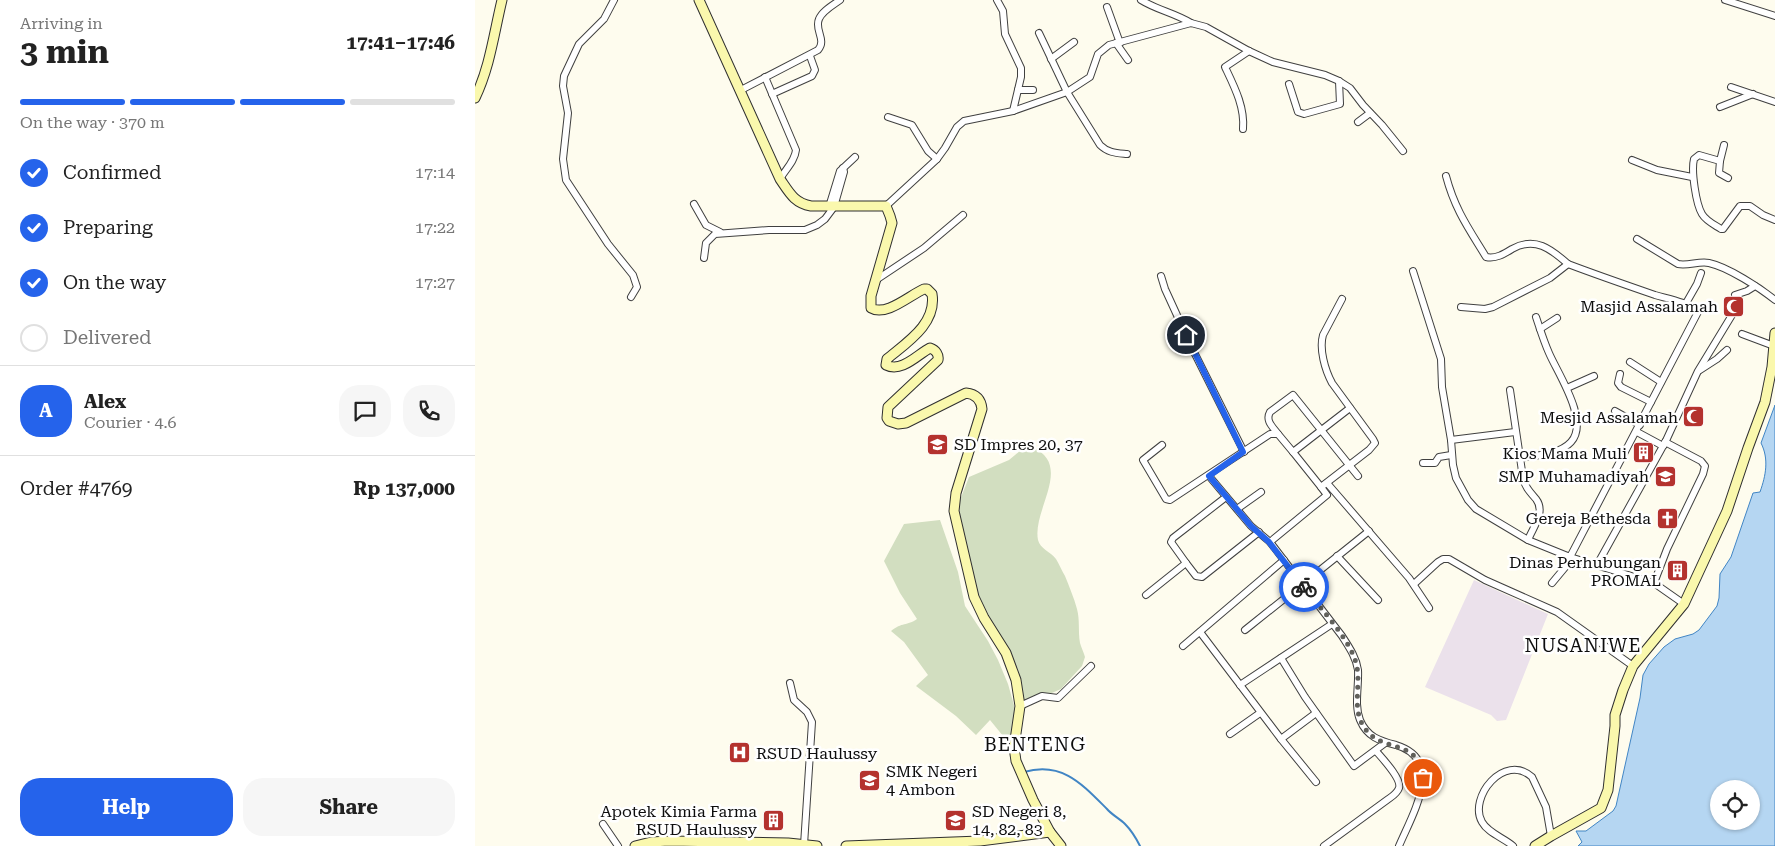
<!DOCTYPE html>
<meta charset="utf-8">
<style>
:root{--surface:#fff;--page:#f6f6f6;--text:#222;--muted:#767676;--line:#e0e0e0;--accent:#2563eb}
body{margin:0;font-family:"Roboto Serif",serif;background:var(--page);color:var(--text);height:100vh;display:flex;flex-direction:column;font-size:19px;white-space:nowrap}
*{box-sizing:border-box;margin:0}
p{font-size:16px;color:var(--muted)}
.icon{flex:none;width:28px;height:28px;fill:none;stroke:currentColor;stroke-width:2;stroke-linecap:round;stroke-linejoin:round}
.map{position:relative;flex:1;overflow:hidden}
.side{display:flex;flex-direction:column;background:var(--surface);width:475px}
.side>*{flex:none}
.controls{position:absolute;left:1235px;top:780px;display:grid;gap:10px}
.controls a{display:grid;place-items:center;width:50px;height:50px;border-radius:50%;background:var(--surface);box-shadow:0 1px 4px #0004;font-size:25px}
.pin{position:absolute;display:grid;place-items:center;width:42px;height:42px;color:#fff;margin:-21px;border:2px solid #fff;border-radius:50%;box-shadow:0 1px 5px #0007}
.courier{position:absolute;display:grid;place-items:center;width:50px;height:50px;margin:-25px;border:4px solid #2563eb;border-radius:50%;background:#fff;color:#222;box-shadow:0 1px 6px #0007}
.summary em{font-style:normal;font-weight:700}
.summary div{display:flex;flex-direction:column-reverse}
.summary{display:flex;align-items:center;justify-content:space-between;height:85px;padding:0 20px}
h1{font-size:32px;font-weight:700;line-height:38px}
.bar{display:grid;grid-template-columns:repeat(4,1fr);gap:8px 5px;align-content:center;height:60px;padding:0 20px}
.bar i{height:6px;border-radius:4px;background:var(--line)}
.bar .selected{background:var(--accent)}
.bar p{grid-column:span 4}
.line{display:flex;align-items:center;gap:12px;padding:0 20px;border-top:1px solid var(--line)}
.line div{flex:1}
.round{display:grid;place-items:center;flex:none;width:52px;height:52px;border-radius:20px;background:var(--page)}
ol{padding:0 20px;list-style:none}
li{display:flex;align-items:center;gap:15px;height:55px}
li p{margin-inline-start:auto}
li .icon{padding:5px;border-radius:50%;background:var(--accent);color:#fff;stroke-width:4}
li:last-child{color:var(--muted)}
li i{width:28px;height:28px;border:2px solid var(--line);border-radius:50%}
.cta{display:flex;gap:10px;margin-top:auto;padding:10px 20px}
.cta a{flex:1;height:58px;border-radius:20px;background:var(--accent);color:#fff;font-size:20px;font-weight:700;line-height:58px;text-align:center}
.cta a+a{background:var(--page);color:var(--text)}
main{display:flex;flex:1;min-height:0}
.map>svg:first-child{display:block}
.industrial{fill:#ebe1eb}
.cemetery{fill:#d2dec0}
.water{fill:#b5d6f2;stroke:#4185c4;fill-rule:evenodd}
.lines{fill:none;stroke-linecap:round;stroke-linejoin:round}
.stream{stroke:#4185c4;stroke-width:2}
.street-casing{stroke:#404040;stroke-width:8}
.secondary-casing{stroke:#2f2f2f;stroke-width:11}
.street{stroke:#fff;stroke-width:6}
.secondary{stroke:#faf8ad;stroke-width:9}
.done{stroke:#61615c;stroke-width:5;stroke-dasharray:0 9}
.route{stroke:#2563eb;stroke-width:6}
.labels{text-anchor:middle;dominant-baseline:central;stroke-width:5;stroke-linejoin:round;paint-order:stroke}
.poi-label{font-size:16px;fill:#0d0d0d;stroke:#fff;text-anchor:end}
.quarter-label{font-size:19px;letter-spacing:1px;fill:#0d0d0d;stroke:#fff}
</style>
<main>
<section class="side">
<div class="summary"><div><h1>3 min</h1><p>Arriving in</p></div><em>17:41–17:46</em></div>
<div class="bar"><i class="selected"></i><i class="selected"></i><i class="selected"></i><i></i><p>On the way · 370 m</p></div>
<ol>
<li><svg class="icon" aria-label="check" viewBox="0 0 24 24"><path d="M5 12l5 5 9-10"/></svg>Confirmed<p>17:14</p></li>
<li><svg class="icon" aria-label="check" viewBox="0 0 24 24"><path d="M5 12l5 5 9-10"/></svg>Preparing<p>17:22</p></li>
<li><svg class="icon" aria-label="check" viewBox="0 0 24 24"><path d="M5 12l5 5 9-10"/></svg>On the way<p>17:27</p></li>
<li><i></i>Delivered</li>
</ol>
<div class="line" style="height:90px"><b class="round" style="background:var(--accent);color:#fff">A</b><div><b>Alex</b><p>Courier · 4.6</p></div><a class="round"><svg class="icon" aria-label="chat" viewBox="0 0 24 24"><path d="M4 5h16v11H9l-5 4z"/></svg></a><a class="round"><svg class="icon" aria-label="phone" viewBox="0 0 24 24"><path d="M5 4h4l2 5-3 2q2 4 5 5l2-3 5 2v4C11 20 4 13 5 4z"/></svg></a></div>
<div class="line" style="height:65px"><div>Order #4769</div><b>Rp 137,000</b></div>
<div class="cta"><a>Help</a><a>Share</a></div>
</section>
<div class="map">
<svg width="1300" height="846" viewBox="0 0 1300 846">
<rect width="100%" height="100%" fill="#fefcee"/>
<polygon class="industrial" points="999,580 1073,614 1031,720 1022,721 1016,715 950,687"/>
<g class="cemetery">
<path d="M557,447C599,465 557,510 563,540C565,549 576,552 581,559C584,564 587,571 590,576C594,586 599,598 602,609C605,620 603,631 605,643C606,647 609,653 610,657L607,666L586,689L549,705L546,693L543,670L534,651L512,620L501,594L483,505L494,477L534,460L546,450Z"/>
<path d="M465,520L483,572L490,606L513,641L523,660L533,684L542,716L537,747L515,720L501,735L481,716L441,686L453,675L429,642L416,631C427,622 432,626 442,619L425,593L409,561L429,524Z"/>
</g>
<path class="water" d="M1300,405V846H1103L1107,842L1101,831H1111L1138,811L1141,806L1165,698L1168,675L1174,664L1189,647L1200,639L1218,634L1224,630L1242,606L1244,598L1245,574L1256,557L1278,493L1285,492C1291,475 1294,459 1286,443ZM1244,789H1276V821H1244Z"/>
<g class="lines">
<path class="stream" d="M549,772C587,761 607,784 632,809C637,815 644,818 650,824C656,830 661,838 665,846"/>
<defs>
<g id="street">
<polyline points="139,0 129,19 104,44 89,76 88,86 93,113 88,159 91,180 133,244 158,275 162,287 156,297"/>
<polyline points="522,0 528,11 530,34 546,68 546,77 538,111"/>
<path d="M666,0C682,10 700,13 716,23"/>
<polyline points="1250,0 1300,16"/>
<polyline points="632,7 645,43"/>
<path d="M564,33L592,92L625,145C633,153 642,153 652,154"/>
<polyline points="641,43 653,60"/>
<polyline points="576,59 599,42"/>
<path d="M290,77L321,150C320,161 310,170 305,179"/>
<polyline points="814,84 823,112 829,114 865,104 864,81"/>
<polyline points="1256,87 1300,102"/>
<path d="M266,90L343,50C352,40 339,30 344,19C347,11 358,5 365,0"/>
<polyline points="543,90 558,90"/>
<polyline points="297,94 337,76 340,70 335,56"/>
<polyline points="1245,107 1278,94"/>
<polyline points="413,117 437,125 453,151 462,159"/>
<polyline points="883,122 895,113"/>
<path d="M768,129C770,107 759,86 750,67L774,51"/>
<polyline points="1157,160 1182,170 1217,177"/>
<polyline points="1245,161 1249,145"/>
<path d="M971,176C980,210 994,229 1011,257C1021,259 1029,254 1037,249C1060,236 1076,249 1093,264"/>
<path d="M1253,178L1244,173L1245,161L1224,155L1219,159C1216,171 1221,204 1227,214C1231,221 1240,225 1246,229H1248L1265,206H1275L1288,215L1300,220"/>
<polyline points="219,204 231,225 245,232"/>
<polyline points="411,206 462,159 470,148 482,127 489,121 538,111 592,92 615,77 623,54 634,45 716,23 731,27 774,51 798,62 850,75 864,81 875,88 888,105 907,125 928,151"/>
<polyline points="356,210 354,207 365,171 380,157"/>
<path d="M1162,239L1203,264C1213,266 1224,261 1234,263C1253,267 1285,288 1300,300"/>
<polyline points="229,258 231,243 240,234 294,230 330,230 342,225 350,219 359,207 369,172 368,168"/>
<path d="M938,271L966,359L967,387L976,440L978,465L981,478L993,500L1001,509L1053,540L1095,557L1223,312C1213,302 1194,299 1180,295C1151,285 1122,275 1093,264L1075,278L1018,307L1010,309L986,307"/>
<polyline points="686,276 690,289 717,348 769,452"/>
<polyline points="401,280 449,248 488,215"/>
<polyline points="1260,295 1272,291 1280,286"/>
<polyline points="1210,305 1222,284 1226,273"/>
<polyline points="1065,329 1082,318"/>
<polyline points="1267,334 1299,346"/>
<polyline points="1155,362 1186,382"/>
<polyline points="1225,370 1242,359 1252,350"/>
<polyline points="1145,374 1143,383 1146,387 1176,402"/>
<polyline points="1092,388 1119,376"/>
<path d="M1035,390L1048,478C1050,487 1055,492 1061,499C1071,512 1058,527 1053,540"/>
<polyline points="1140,411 1165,425"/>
<path d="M803,434C798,427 790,421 795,412L818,395L883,476"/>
<polyline points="976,440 1040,432"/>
<polyline points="687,445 668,460 691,499 695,500 795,434 803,434 818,452"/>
<polyline points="1189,445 1223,371 1257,315"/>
<path d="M1045,458C1061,455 1084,455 1096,442C1115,421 1083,374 1074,353C1069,342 1065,329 1061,317"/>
<polyline points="948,463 960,463 964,457 976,455"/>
<path d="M734,476L776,526L795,542L867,636C874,647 881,657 883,670C884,686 879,705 885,720C892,737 905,741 921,745C971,760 937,815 924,846"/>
<polyline points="852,483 934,578 954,608"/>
<polyline points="846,487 818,452 875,408"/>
<polyline points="762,509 786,492"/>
<path d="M795,542L852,495L846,487L894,450L900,443L898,439L857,383C850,370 844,349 848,335L867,299"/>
<polyline points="862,556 903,600"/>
<polyline points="711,563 721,576 727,577 784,532"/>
<polyline points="1122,565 1188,446 1162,432"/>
<polyline points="1077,583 1092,565 1095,557 1179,583 1209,604"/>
<polyline points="1179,583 1192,549 1228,474 1230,466 1226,461 1190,442"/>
<polyline points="939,584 963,562 968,559 974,559 1010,580 1082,612 1158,666"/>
<polyline points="671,595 711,563 696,542 698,538 751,497"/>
<polyline points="770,630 894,531"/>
<polyline points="725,632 806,739 841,713"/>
<polyline points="708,646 809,560"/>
<polyline points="806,658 830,697 879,766 910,743"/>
<polyline points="315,683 319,700 332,712 337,722 329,845"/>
<polyline points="765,685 857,624"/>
<polyline points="545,706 567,696 583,698 616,666"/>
<polyline points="755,734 785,713"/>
<polyline points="806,739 841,782"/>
<polyline points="128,824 143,846"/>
<path d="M849,846L912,800C916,797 922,794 924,788C927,779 907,758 901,751"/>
<path d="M1038,846C1029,838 1013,833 1007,822C993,798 1029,752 1057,777L1071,807L1076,836"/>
</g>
<g id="secondary">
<path d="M224,0L305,179C314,192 319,203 336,206H411L415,216L417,223L396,296V308C411,317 435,295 449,289H452L457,294C462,324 431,343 412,359L411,365C427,373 443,354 455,348C461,350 464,355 463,360L413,407L412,418L414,421L423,424L431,423L491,393C500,394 506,399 507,409L481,493L479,511L499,597L509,618L531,653L541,680L545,706L539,747L541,761L558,800L575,832L586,846"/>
<path d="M0,98C15,67 19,33 27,0"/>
<polyline points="160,846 176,842 194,841 313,843 342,846"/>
<polyline points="371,846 505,841 575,832"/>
<polyline points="1060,846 1076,836 1126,808 1133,790 1140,726 1140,715 1148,690 1158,666 1209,604 1252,511 1273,448 1290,402 1297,367 1300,333"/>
</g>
</defs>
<use href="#street" class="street-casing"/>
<use href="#secondary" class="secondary-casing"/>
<use href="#street" class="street"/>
<use href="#secondary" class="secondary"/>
</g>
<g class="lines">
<path class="done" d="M829,587C844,607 875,639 881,663C887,684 876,708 889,727C905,754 945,737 948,778"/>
<polyline class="route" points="711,335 768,452 734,476 776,526 794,542 829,587"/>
</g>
<defs>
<symbol id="mosque-square" viewBox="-11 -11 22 22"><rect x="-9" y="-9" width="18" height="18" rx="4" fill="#b4322e" stroke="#fff"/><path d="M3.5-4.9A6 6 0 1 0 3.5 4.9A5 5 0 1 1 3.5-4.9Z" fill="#fff"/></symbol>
<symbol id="school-square" viewBox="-11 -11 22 22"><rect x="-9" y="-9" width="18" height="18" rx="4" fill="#b4322e" stroke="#fff"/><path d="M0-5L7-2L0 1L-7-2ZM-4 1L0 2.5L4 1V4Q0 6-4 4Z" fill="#fff"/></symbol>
<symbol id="building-square" viewBox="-11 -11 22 22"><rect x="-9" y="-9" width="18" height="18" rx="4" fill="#b4322e" stroke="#fff"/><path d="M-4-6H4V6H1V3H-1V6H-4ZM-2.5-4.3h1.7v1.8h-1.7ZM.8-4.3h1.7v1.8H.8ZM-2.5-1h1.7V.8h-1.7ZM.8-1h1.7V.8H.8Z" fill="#fff"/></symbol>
<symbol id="church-square" viewBox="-11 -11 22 22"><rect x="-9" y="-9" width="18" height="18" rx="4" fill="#b4322e" stroke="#fff"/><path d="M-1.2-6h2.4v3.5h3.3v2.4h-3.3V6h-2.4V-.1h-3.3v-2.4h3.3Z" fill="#fff"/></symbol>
<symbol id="hospital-square" viewBox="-11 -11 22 22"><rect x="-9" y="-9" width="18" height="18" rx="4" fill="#b4322e" stroke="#fff"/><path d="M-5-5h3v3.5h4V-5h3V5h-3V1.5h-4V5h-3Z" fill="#fff"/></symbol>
</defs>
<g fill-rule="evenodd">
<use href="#mosque-square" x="1246" y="294" width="25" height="25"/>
<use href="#mosque-square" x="1206" y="404" width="25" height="25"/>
<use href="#school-square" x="450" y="432" width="25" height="25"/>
<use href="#building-square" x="1156" y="440" width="25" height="25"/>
<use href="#school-square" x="1178" y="464" width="25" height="25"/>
<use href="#church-square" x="1180" y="506" width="25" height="25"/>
<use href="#building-square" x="1190" y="558" width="25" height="25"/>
<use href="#hospital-square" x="252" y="740" width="25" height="25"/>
<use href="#school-square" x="382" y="768" width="25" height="25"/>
<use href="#building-square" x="286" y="808" width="25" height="25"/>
<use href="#school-square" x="468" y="808" width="25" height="25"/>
</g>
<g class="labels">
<g class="poi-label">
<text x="1243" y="306">Masjid Assalamah</text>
<text x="1203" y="417">Mesjid Assalamah</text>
<text x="479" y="444" text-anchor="start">SD Impres 20, 37</text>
<text x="1152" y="453">Kios Mama Muli</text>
<text x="1174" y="476">SMP Muhamadiyah</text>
<text x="1176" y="518">Gereja Bethesda</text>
<text x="1186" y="562">Dinas Perhubungan<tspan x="1186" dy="18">PROMAL</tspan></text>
<text x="281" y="753" text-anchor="start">RSUD Haulussy</text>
<text x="411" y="771" text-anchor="start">SMK Negeri<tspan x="411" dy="18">4 Ambon</tspan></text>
<text x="282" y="811">Apotek Kimia Farma<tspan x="282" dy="18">RSUD Haulussy</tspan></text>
<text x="497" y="811" text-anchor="start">SD Negeri 8,<tspan x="497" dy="18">14, 82, 83</tspan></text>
</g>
<g class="quarter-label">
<text x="1108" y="645">NUSANIWE</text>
<text x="560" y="744">BENTENG</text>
</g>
</g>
</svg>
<div class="controls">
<a><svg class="icon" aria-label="locate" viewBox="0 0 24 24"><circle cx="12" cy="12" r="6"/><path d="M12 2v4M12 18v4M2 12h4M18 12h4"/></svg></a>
</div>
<div class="pin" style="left:948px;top:778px;background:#ea580c"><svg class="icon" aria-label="bag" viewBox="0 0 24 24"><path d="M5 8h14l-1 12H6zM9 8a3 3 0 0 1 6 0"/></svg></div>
<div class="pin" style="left:711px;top:335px;background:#1f2937"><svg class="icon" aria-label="home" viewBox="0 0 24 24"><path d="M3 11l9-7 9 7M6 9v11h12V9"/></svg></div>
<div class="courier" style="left:829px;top:587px"><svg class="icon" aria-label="bike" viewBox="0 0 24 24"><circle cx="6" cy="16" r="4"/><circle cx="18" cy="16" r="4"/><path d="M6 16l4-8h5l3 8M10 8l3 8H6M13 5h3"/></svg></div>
</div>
</main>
